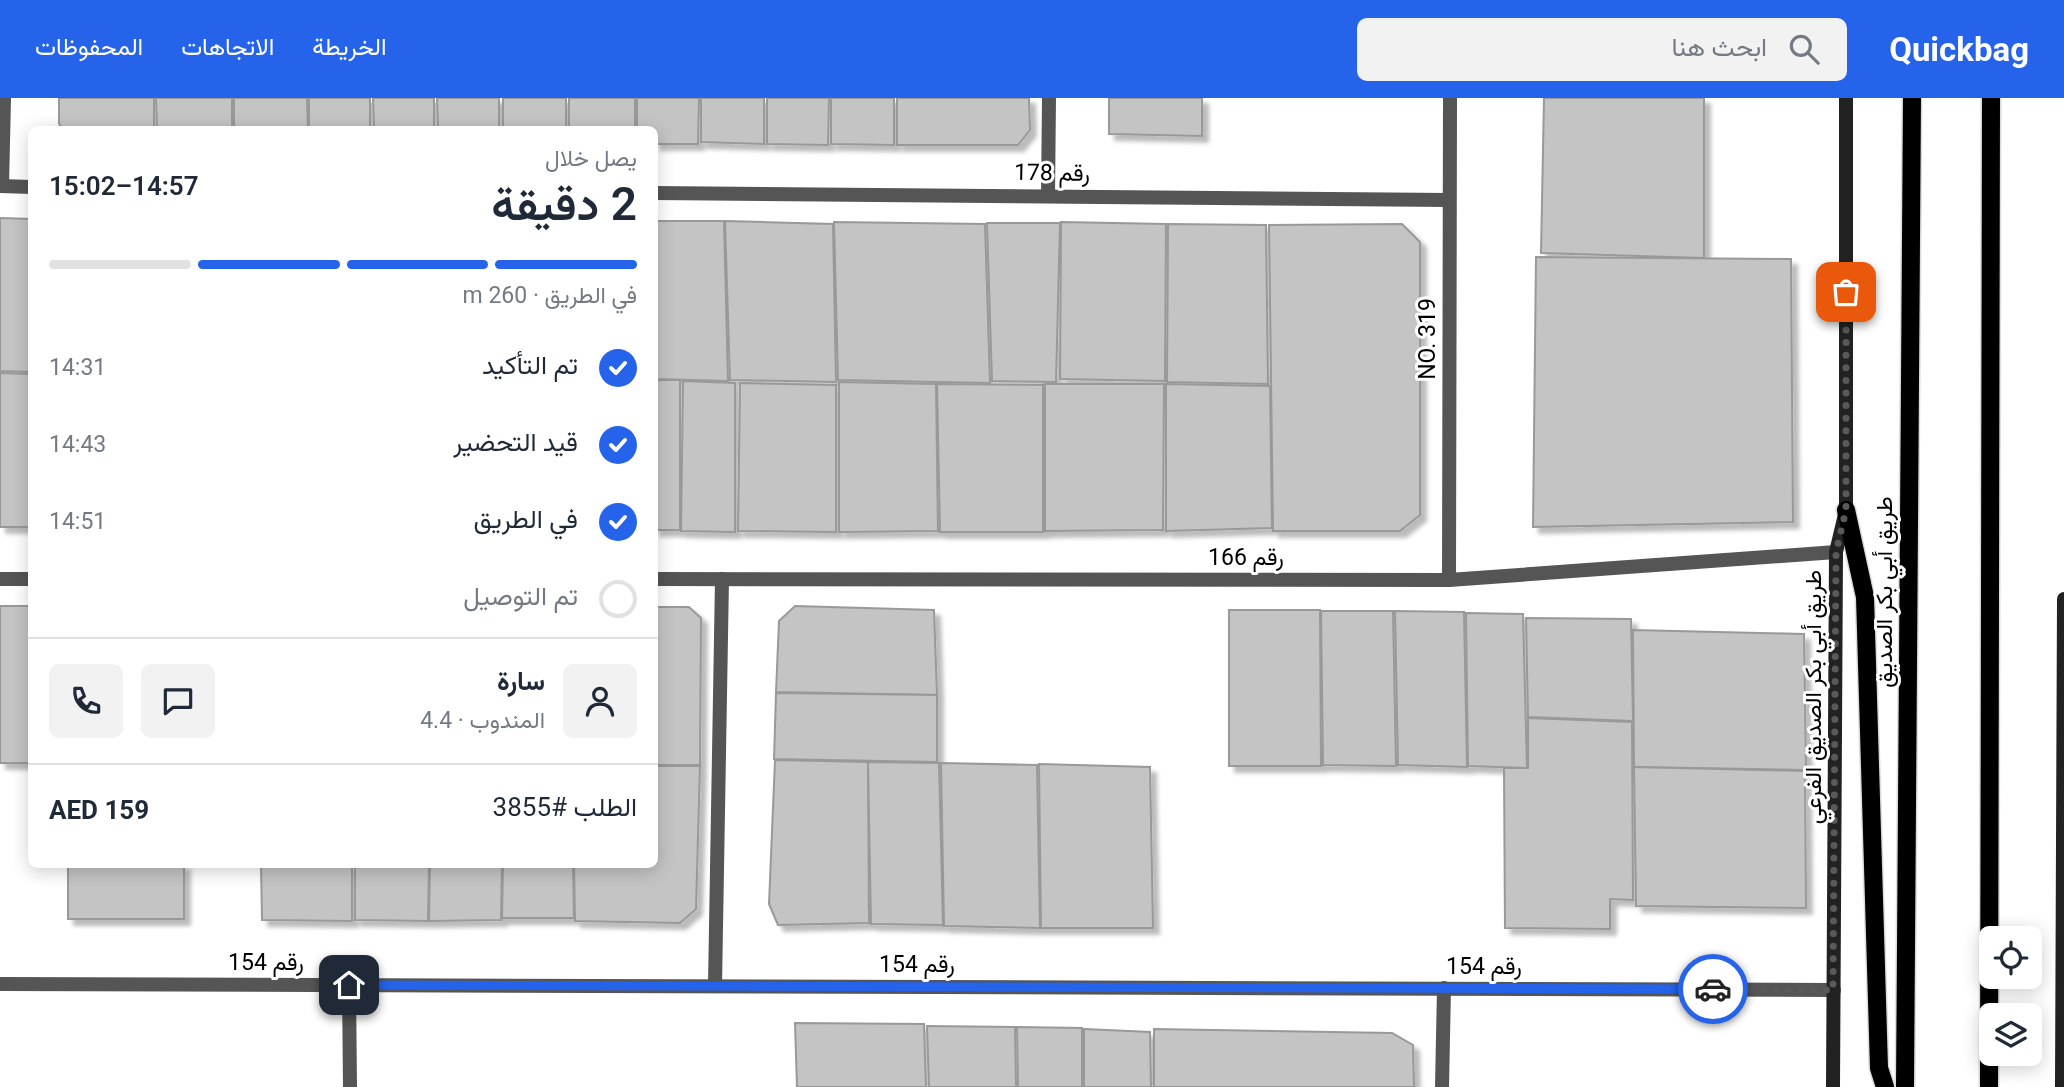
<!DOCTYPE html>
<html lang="ar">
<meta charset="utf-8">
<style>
:root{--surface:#fff;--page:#f2f2f3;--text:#1f2937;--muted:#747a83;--line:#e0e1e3;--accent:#2563eb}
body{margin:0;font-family:Roboto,Vazirmatn,sans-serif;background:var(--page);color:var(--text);direction:rtl;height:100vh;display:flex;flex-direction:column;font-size:26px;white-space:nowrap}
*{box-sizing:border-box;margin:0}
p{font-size:23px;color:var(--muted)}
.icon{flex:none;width:38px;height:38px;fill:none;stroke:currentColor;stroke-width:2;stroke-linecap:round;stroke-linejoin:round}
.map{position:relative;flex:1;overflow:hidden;direction:ltr}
.drawer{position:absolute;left:28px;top:28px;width:630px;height:742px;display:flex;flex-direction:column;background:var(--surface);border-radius:10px;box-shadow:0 4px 18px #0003;direction:rtl}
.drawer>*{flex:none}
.tools{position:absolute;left:1979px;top:828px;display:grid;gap:14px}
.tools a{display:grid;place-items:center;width:63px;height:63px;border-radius:10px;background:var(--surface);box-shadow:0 4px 18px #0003;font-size:35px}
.pin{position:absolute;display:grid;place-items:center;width:60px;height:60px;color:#fff;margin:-30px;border-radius:14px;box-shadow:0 4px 10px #0006}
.courier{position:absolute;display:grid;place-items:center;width:70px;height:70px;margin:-35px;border:5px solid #2563eb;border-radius:50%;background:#fff;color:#222;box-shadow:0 2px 9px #0007}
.headline em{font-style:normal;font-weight:600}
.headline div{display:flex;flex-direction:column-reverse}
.headline{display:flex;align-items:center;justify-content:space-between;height:119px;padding:0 21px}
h1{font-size:46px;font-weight:600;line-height:52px}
.bar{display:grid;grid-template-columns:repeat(4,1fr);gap:10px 7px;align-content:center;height:84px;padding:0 21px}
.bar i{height:9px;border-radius:5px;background:var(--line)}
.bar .current{background:var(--accent)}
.bar p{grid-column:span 4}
.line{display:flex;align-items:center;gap:18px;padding:0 21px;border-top:2px solid var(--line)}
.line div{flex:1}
.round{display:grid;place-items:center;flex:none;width:74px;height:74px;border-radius:10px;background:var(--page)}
ol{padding:0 21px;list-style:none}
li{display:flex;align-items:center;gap:21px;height:77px}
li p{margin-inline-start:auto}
li .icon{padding:7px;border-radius:50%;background:var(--accent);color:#fff;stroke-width:4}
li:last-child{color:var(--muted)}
li i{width:38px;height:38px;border:4px solid var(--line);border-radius:50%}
header{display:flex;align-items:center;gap:42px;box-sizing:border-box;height:98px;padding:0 35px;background:var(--accent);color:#fff}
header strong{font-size:33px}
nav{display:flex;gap:38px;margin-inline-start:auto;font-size:24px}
.search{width:490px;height:63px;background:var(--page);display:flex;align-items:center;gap:18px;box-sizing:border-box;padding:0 24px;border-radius:10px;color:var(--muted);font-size:26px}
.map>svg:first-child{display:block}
.building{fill:#c4c4c4;stroke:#999;stroke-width:2;filter:url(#shadow)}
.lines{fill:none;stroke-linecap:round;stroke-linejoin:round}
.primary-casing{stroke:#dbdbdb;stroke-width:21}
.street{stroke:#555;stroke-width:14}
.secondary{stroke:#222;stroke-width:14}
.primary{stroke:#000;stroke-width:18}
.done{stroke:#595959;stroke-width:7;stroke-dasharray:0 12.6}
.route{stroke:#2563eb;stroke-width:9}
.labels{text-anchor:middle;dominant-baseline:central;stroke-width:6;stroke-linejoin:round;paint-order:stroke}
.street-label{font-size:23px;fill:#000;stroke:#fff}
</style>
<header>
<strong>Quickbag</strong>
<div class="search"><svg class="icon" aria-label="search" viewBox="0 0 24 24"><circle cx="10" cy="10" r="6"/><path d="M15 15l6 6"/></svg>ابحث هنا</div>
<nav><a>الخريطة</a><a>الاتجاهات</a><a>المحفوظات</a></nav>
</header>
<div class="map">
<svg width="2064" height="989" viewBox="0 0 2064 989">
<defs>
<filter id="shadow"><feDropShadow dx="6" dy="6" stdDeviation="2" flood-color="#0004"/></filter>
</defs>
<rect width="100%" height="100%" fill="#fff"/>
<g class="building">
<polygon points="59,0 154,0 154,32 64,32 59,26"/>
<polygon points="156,0 232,0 232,32 157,32"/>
<polygon points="234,0 307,0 308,32 234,32"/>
<rect x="309" y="0" width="61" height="32"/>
<polygon points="373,0 434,0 434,32 374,32"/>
<polygon points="437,0 499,0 499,32 438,32"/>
<rect x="503" y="0" width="63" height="32"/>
<rect x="569" y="0" width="66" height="32"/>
<polygon points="637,0 699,0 698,46 654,46 654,32 637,32"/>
<polygon points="701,0 764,0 764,46 701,44"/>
<polygon points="767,0 829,0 828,47 767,46"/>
<polygon points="831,0 894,0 894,47 831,46"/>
<polygon points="897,0 1029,0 1030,32 1018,47 897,47"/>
<polygon points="1109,0 1202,0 1202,38 1109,36"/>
<polygon points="1544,0 1704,0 1704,160 1541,155"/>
<polygon points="0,120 32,121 32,274 0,273"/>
<polygon points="654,123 724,123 728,283 654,281"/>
<polygon points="725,123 833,126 836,284 730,282"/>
<polygon points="834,124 985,126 990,285 838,282"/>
<polygon points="1061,124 1166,126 1165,283 1060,281"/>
<polygon points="987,125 1060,125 1056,284 992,283"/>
<polygon points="1168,126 1266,127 1268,286 1167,284"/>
<polygon points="1402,126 1420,144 1420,417 1400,433 1273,433 1269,127"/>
<polygon points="1536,159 1791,161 1793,424 1533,429"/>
<polygon points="0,275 32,276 32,429 0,429"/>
<rect x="654" y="282" width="26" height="150"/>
<polygon points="683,283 735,285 735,434 681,433"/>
<polygon points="839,284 936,286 938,433 839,434"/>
<polygon points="740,285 836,287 836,434 738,433"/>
<polygon points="937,286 1043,287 1043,434 940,434"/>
<polygon points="1045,286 1164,286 1163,432 1045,433"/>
<polygon points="1166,286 1270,288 1272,430 1166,433"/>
<rect x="0" y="508" width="32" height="157"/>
<polygon points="795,508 934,512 937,597 776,594 779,523"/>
<polygon points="654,509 689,509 701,520 700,667 654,667"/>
<polygon points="1229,512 1320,512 1321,668 1229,668"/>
<polygon points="1321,513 1393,513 1396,668 1323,667"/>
<polygon points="1395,513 1464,514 1467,669 1398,667"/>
<polygon points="1466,515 1523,516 1527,670 1468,668"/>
<polygon points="1526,520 1631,521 1633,623 1528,619"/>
<polygon points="1633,532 1804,536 1806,672 1634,669"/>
<polygon points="776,595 937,597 937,664 774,661"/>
<polygon points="1528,620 1632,624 1633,802 1610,801 1610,831 1505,830 1504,670 1528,670"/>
<polygon points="775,662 868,664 869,825 778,827 769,806"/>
<polygon points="868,664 939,665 943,827 871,826"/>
<polygon points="941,665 1037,667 1040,830 944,828"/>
<polygon points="1039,666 1150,669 1153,830 1041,830"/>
<polygon points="654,668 700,668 696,811 680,825 575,823 574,766 654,766"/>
<polygon points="1634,669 1805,673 1806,810 1636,808"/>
<rect x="68" y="766" width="116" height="55"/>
<polygon points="261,766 352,766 352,823 262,822"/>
<polygon points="355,766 429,766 428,823 355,822"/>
<polygon points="430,766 502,766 501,822 429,823"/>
<polygon points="503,766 573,766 574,820 502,820"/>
<polygon points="795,925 924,926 926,989 797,989"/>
<polygon points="927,928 1015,929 1016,989 929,989"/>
<polygon points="1017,929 1082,930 1082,989 1018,989"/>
<polygon points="1084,931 1150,934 1151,989 1084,989"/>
<polygon points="1154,931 1392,935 1413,947 1414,989 1154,989"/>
</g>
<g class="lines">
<defs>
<g id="primary">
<polyline points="1846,412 1865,499 1879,970 1885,989"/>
<polyline points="1905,989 1912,0"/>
<polyline points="1989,989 1991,0"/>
</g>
</defs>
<use href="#primary" class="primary-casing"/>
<g class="street">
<polyline points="0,88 32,89"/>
<polyline points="2,88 4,0"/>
<polyline points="654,95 1449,102"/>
<polyline points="1048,98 1049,0"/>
<polyline points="0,481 32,481"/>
<polyline points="654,481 1449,482 1836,454"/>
<polyline points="1449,482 1450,0"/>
<polyline points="0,886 1834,892"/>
<polyline points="349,887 350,989"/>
<polyline points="715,888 722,481"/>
<polyline points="1442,989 1444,890"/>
</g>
<g class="secondary">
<polyline points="1833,989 1836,454 1846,412 1846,0"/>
<polyline points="2062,989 2064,501"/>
</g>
<use href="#primary" class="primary"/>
</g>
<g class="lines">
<polyline class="done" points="1713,891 1833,892 1836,454 1846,412 1846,194"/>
<polyline class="route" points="349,887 1713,891"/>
</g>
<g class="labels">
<g class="street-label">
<text transform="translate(1052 75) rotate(1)">رقم 178</text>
<text transform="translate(1427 241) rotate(-90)">NO. 319</text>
<text x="1246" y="459">رقم 166</text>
<text transform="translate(1884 494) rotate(-90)">طريق أبي بكر الصديق</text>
<text transform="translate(1813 599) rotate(-90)">طريق أبي بكر الصديق الفرعي</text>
<text x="266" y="864">رقم 154</text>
<text x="917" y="866">رقم 154</text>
<text x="1484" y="868">رقم 154</text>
</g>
</g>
</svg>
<div class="tools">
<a><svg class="icon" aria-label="locate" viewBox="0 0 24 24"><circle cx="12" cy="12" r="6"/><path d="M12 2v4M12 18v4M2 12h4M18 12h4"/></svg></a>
<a><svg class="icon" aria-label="layers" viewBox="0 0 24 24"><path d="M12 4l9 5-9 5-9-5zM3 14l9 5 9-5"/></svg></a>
</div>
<div class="pin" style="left:1846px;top:194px;background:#ea580c"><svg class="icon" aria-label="bag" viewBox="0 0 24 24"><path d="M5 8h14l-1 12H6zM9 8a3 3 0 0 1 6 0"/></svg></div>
<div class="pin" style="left:349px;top:887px;background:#1f2937"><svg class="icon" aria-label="home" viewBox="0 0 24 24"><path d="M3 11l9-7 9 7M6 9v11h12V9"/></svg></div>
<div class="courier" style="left:1713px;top:891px"><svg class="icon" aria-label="car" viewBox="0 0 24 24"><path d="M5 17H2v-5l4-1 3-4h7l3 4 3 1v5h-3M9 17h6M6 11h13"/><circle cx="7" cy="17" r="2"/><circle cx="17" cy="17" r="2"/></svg></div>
<section class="drawer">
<div class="headline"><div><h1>2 دقيقة</h1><p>يصل خلال</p></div><em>14:57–15:02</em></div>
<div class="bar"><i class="current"></i><i class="current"></i><i class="current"></i><i></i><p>في الطريق · 260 m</p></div>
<ol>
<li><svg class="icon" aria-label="check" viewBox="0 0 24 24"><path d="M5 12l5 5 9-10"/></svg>تم التأكيد<p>14:31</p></li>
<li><svg class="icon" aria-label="check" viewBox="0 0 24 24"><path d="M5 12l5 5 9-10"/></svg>قيد التحضير<p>14:43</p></li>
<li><svg class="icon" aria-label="check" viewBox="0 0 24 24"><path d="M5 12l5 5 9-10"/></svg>في الطريق<p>14:51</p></li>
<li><i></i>تم التوصيل</li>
</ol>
<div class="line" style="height:126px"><a class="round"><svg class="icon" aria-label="person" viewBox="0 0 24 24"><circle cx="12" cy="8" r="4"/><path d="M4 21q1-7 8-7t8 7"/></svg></a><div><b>سارة</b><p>المندوب · 4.4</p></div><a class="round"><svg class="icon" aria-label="chat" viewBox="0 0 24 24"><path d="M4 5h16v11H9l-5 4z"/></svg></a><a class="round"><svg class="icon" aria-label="phone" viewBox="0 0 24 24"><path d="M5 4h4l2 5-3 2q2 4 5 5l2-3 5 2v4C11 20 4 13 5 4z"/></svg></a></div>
<div class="line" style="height:91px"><div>الطلب #3855</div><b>AED 159</b></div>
</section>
</div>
